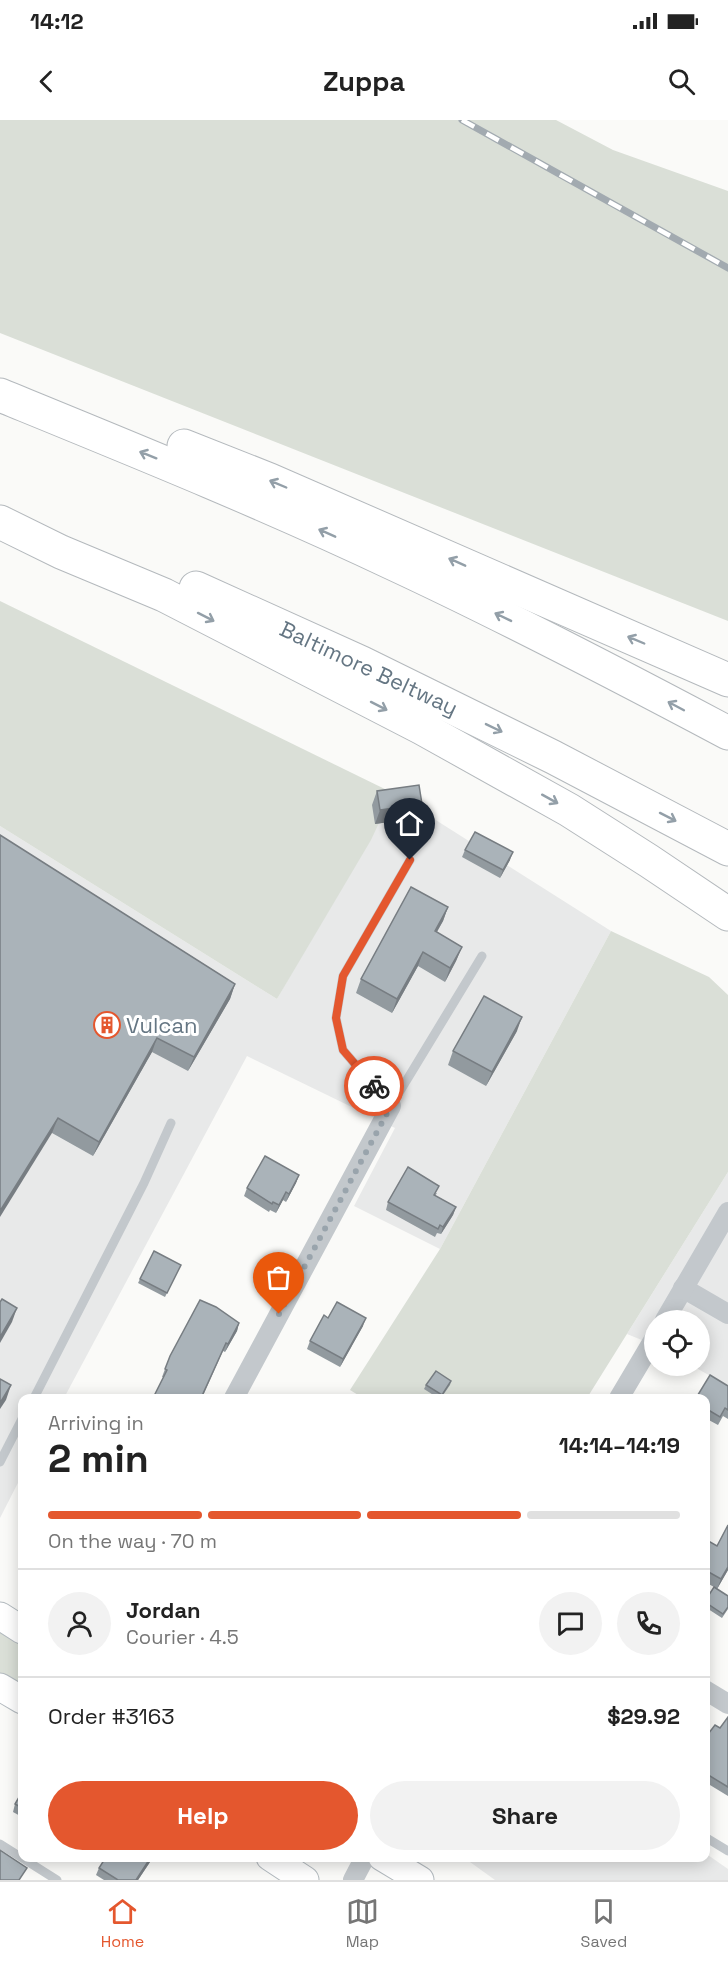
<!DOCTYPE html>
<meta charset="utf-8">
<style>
:root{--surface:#fff;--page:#f2f2f2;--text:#222;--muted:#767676;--line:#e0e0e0;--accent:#e4572e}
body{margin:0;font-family:"Space Grotesk",sans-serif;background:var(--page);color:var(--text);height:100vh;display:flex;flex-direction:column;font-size:22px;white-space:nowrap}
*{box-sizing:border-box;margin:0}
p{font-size:20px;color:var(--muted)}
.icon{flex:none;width:33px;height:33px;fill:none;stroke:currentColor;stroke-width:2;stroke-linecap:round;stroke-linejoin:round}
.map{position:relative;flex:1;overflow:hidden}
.panel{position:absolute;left:18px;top:1274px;width:692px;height:468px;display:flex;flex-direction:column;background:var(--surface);border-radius:12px;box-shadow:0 3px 15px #0003}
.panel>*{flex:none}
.tools{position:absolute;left:644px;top:1190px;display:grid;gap:12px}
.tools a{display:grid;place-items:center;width:66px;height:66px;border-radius:50%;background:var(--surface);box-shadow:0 3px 15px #0003;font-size:30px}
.pin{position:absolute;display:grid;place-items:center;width:51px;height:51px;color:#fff;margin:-62px -26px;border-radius:50% 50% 50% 0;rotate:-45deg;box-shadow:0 0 6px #0007}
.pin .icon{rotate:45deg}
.courier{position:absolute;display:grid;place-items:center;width:60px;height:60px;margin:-30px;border:4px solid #e4572e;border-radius:50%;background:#fff;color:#222;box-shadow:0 2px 8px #0007}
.head em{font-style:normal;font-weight:700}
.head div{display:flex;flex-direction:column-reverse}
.head{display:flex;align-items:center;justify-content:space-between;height:102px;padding:0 30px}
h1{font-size:39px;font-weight:700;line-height:45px}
.bar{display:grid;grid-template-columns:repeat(4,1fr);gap:9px 6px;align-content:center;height:72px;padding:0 30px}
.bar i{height:8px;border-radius:4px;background:var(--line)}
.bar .current{background:var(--accent)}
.bar p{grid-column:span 4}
.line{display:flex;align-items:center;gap:15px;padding:0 30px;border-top:2px solid var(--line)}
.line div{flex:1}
.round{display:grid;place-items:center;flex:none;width:63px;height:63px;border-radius:32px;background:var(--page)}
.button{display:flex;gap:12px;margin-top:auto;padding:12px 30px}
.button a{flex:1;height:69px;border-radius:36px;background:var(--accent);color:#fff;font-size:24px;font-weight:700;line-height:69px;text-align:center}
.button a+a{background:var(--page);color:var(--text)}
.status{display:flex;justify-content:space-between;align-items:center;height:42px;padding:0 30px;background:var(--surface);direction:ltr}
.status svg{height:16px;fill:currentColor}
header{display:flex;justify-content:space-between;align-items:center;height:78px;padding:0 30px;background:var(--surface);font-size:27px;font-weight:700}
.tab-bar{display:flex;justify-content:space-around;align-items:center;height:84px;border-top:2px solid var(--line);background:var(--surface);font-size:16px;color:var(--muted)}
.tab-bar a{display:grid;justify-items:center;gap:3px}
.tab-bar .current{color:var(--accent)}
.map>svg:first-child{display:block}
.built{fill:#e8e9e9}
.green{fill:#dadfd7}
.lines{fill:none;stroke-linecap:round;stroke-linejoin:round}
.secondary-casing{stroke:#b3babf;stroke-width:29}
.motorway-casing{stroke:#b4b9bd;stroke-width:35}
.service{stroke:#c3c8cc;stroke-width:9}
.minor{stroke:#c3c8cc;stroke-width:20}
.secondary{stroke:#fff;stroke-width:27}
.motorway{stroke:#fff;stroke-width:33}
.rail-casing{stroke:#a2aab0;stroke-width:7}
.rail{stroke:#fff;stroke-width:4.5;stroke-dasharray:14;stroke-linecap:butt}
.wall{fill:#929a9f}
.shaded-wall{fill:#777d82}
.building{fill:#aab3b9;stroke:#777d82;stroke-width:1.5}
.oneway{stroke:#939fa8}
.done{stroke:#99a4ac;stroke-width:6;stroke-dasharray:0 10.8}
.route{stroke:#e4572e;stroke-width:8}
.labels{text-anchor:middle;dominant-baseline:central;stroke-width:6;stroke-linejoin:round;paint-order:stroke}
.street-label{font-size:22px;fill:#657683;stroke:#fff}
.poi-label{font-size:22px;fill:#657683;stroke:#fff;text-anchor:start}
</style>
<div class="status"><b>14:12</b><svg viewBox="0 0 49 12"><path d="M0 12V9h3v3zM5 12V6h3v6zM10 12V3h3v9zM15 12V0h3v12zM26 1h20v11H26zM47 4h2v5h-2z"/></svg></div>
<header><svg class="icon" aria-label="back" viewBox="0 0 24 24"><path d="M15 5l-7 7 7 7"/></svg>Zuppa<svg class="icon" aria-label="search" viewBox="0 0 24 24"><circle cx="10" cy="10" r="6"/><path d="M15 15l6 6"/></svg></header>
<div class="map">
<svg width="728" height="1760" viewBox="0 0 728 1760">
<rect width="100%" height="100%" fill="#fafaf8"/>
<g class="built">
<polygon points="393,673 611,811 440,1129 354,1086 395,1008 247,936 64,1278 22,1278 22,1355 0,1398 0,706 277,879"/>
<polygon points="728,1052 728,1266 691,1245 699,1245 699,1200 654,1200 654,1225 627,1214"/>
<polygon points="705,1733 728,1749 728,1760 495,1760 463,1737 705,1737"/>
</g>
<g class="green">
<polygon points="0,0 556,0 613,30 728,71 728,501 0,213"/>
<polygon points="0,481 393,673 371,720 277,879 0,706"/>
<polygon points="611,811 709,857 728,875 728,1052 587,1278 363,1278 350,1270 440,1129"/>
<polygon points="0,1511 22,1525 22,1568 0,1554"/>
</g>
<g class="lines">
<defs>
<g id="secondary">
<polyline points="0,1496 22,1510"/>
<polyline points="0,1567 22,1580"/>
<polyline points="270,1737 305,1760"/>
<polyline points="382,1737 420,1760"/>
</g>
<g id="motorway">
<path d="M0,275C132,329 263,382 392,443C506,496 617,554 728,613"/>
<polyline points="184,326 270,360 728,560"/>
<polyline points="0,402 61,432 164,475 422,608 569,690 649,741 728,794"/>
<polyline points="196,468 362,543 553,637 728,729"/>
</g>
</defs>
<use href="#secondary" class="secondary-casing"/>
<use href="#motorway" class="motorway-casing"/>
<g class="service">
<polyline points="410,740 343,856 336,898 343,930 391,986 482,836"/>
<polyline points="34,1278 144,1063 171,1003"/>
<polyline points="0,1342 22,1299"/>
<polyline points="705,1717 728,1731"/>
<polyline points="0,1724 57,1760"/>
</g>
<g class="minor">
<polyline points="683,1168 728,1194"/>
<polyline points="665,1200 728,1092"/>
<polyline points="234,1278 391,986"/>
<polyline points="619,1278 654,1219"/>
<polyline points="705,1570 728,1584"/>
<polyline points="353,1760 365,1737"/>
</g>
<use href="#secondary" class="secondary"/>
<use href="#motorway" class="motorway"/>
<defs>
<polyline id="rail" points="462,0 728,148"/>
</defs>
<use href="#rail" class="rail-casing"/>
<use href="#rail" class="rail"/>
</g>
<g class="wall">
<polygon points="377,671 417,698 375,704 372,685"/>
<polygon points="0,715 235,864 230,879 188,951 152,932 93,1036 52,1013"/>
<polygon points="465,730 510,740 500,758 462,737"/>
<polygon points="448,787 443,801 437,812 462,827 456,841 445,862 418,846 392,893 356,873 361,859"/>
<polygon points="517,911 486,966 448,945 453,931"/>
<polygon points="299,1055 296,1063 286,1082 283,1080 276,1093 270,1090 269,1092 244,1076 247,1068"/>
<polygon points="437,1073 435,1076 456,1087 453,1095 441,1114 437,1113 435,1117 386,1090 388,1082"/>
<polygon points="179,1149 165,1177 138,1163 140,1159"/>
<polygon points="328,1198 363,1206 340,1247 307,1229 310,1221"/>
<polygon points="239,1203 237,1211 225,1232 223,1231 202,1278 153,1278 164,1257 162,1257 170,1236"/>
<polygon points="451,1261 450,1265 441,1278 438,1278 424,1269 426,1265"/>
<polygon points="728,1266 728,1299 723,1296 718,1305 705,1298 705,1278"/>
<polygon points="728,1405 728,1450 717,1469 728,1489 722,1498 705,1487 705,1481 714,1467 705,1462 705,1419 717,1426"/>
<polygon points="728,1597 728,1676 705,1662 705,1618 720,1608"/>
<polygon points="22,1672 22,1697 13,1692 15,1684"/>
<polygon points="150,1742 138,1760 104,1760 96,1755 99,1748"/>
</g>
<g class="shaded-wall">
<polygon points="422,684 417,698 375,704 380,690"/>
<polygon points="513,732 510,740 500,758 503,750"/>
<polygon points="448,787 443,801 429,825 435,811"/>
<polygon points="462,827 456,841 445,862 450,848"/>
<polygon points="423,832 418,846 392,893 397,879"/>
<polygon points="235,864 230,879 188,951 194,937"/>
<polygon points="522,897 517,911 486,966 492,952"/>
<polygon points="157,918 152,932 93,1036 99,1022"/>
<polygon points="58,998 52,1013 0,1097 0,1091"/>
<polygon points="299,1055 296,1063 286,1082 289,1074"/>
<polygon points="286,1072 283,1080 276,1093 279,1085"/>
<polygon points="456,1087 453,1095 441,1114 443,1107"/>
<polygon points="17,1188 12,1202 0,1223 0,1217"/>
<polygon points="366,1198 363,1206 340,1247 343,1239"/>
<polygon points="239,1203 237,1211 225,1232 228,1224"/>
<polygon points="11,1265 6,1280 0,1289 0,1283"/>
<polygon points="728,1447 728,1450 717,1469 721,1459"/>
<polygon points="151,1737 150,1742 138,1760 136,1760"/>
</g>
<g class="building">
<polygon points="419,665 422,684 380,690 377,671"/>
<polygon points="475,712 513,732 503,750 465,730"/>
<polygon points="0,715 235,864 194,937 157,918 99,1022 58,998 0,1091"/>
<polygon points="411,767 448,787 435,811 462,827 450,848 423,832 397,879 361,859"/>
<polygon points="484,876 522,897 492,952 453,931"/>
<polygon points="265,1036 299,1055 289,1074 286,1072 279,1085 273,1082 272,1084 247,1068"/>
<polygon points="408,1047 439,1066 434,1075 456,1087 443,1107 440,1105 438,1109 388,1082"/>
<polygon points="154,1131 181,1145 167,1173 140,1159"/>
<polygon points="2,1179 17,1188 0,1217 0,1182"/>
<polygon points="200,1180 216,1187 239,1203 228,1224 226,1223 201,1278 153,1278 167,1250 165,1249 170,1236"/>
<polygon points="337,1182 366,1198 343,1239 310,1221 324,1195 328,1198"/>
<polygon points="436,1251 451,1261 442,1275 426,1265"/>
<polygon points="710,1255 728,1266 728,1290 725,1288 720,1297 705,1288 705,1278 696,1278"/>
<polygon points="0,1259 11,1265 0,1283"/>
<polygon points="728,1405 728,1447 721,1459 705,1450 705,1419 717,1426"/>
<polygon points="714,1467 728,1476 728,1487 723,1494 705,1482 705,1481"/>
<polygon points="728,1597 728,1667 705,1653 705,1618 715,1605 720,1608"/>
<polygon points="22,1672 22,1688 15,1684"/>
<polygon points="0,1730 27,1748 19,1760 0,1760"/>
<polygon points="106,1737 151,1737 136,1760 118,1760 99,1748"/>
</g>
<defs><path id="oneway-shaft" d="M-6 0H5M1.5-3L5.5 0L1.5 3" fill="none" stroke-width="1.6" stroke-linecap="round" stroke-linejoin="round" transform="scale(1.5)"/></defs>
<g class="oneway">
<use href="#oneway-shaft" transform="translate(148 335) rotate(-158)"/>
<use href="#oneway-shaft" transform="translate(278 364) rotate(-157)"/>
<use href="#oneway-shaft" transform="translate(327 413) rotate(-156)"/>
<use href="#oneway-shaft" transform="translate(457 442) rotate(-156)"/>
<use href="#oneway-shaft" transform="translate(206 497) rotate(27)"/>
<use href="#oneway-shaft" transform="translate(503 497) rotate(-154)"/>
<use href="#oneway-shaft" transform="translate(636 520) rotate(-157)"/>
<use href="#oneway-shaft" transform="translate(379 586) rotate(27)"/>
<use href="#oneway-shaft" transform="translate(676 586) rotate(-152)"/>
<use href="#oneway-shaft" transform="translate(494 608) rotate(26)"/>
<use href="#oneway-shaft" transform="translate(550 679) rotate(29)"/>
<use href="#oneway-shaft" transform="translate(668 697) rotate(27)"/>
</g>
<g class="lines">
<polyline class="done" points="279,1194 391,986 374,966"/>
<polyline class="route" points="374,966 343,930 336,898 343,856 410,740"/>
</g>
<defs>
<symbol id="building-ring" viewBox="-11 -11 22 22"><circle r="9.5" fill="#fff" stroke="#e4572e" stroke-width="1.5"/><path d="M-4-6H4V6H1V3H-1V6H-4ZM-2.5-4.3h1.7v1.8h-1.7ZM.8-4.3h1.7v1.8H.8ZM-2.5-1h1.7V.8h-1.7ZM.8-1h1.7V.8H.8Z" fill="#e4572e"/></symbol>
</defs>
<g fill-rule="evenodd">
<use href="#building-ring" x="92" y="890" width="30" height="30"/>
</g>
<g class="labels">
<g class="street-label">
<text transform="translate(369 548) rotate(25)">Baltimore Beltway</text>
</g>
<g class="poi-label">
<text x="126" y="905">Vulcan</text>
</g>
</g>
</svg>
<div class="tools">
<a><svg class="icon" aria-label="locate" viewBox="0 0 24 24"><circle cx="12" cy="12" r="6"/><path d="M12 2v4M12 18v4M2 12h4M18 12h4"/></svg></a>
</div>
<div class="pin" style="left:279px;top:1194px;background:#ea580c"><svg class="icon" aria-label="bag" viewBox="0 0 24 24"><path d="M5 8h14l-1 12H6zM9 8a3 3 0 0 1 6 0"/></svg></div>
<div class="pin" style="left:410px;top:740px;background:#1f2937"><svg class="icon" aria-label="home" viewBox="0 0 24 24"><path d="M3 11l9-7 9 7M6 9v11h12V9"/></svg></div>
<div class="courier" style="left:374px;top:966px"><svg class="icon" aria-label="bike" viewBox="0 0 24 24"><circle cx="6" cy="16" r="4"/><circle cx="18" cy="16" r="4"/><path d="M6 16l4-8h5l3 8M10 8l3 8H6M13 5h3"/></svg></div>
<section class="panel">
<div class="head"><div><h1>2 min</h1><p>Arriving in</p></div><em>14:14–14:19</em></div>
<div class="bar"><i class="current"></i><i class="current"></i><i class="current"></i><i></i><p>On the way · 70 m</p></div>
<div class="line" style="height:108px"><a class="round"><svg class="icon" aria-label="person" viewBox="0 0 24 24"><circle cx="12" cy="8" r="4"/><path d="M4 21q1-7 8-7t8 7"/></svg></a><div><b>Jordan</b><p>Courier · 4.5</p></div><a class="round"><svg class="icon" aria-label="chat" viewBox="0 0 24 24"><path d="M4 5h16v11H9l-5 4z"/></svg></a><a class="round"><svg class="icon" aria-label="phone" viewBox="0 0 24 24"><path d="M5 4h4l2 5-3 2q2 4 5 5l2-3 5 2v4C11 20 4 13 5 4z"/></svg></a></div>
<div class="line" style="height:78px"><div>Order #3163</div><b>$29.92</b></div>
<div class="button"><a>Help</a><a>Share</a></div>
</section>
</div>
<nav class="tab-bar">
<a class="current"><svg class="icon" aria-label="home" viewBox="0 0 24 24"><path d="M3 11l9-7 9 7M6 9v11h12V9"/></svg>Home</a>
<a><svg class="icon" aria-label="map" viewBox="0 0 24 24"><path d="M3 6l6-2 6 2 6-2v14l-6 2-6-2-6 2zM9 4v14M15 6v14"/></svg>Map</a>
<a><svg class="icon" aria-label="saved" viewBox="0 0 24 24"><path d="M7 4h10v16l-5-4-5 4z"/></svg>Saved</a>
</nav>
